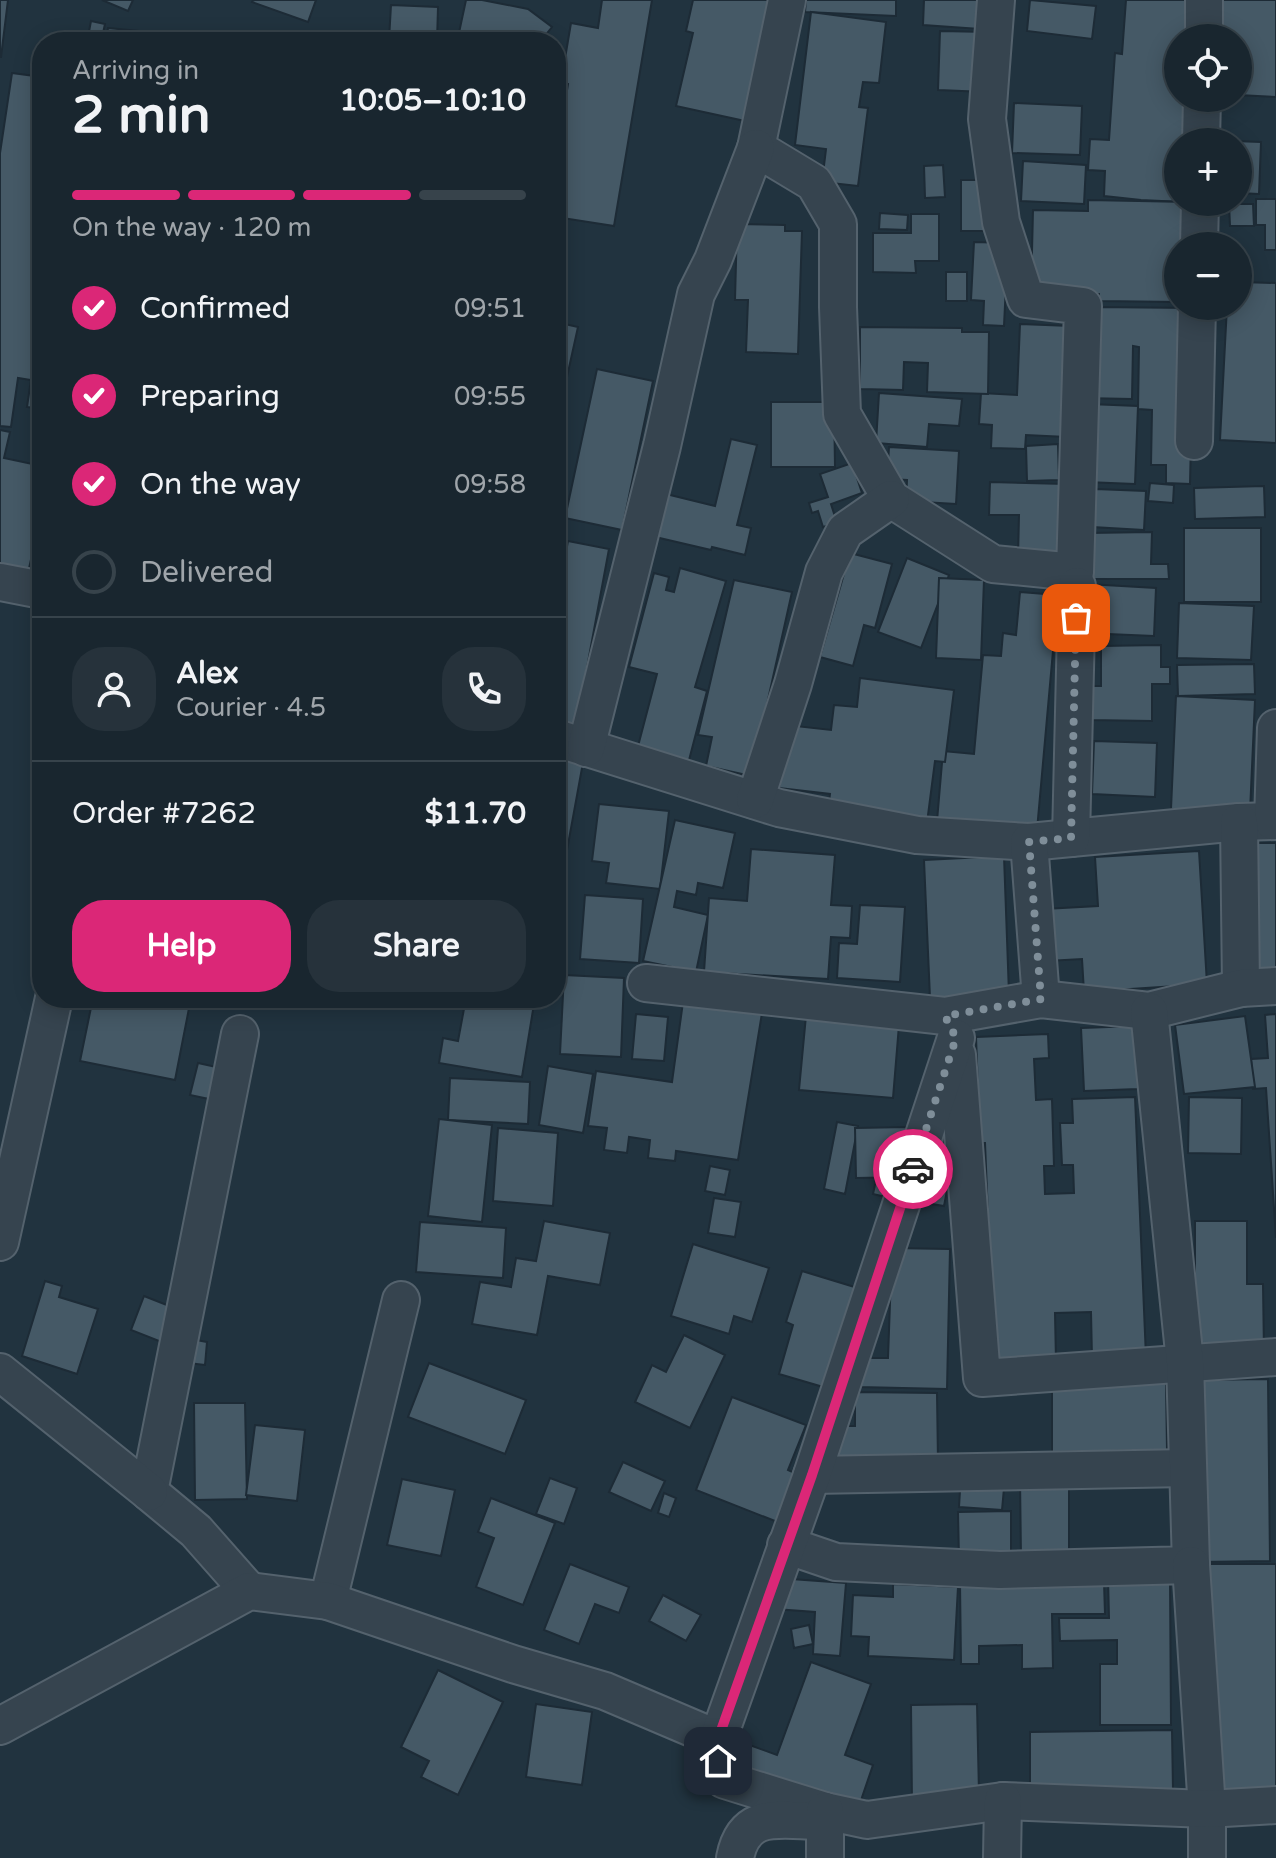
<!DOCTYPE html>
<meta charset="utf-8">
<style>
:root{--surface:#19262f;--page:#26323b;--text:#f1f3f6;--muted:#9fa5aa;--line:#37434b;--accent:#db2777}
body{margin:0;font-family:"Varela Round",sans-serif;background:var(--page);color:var(--text);height:100vh;display:flex;flex-direction:column;font-size:30px;white-space:nowrap}
*{box-sizing:border-box;margin:0}
p{font-size:26px;color:var(--muted)}
.icon{flex:none;width:44px;height:44px;fill:none;stroke:currentColor;stroke-width:2;stroke-linecap:round;stroke-linejoin:round}
.map{position:relative;flex:1;overflow:hidden}
.side{position:absolute;left:32px;top:32px;width:534px;height:976px;display:flex;flex-direction:column;background:var(--surface);border-radius:32px;box-shadow:0 4px 20px #0003,0 0 0 2px var(--line)}
.side>*{flex:none}
.fabs{position:absolute;left:1164px;top:24px;display:grid;gap:16px}
.fabs a{display:grid;place-items:center;width:88px;height:88px;border-radius:50%;background:var(--surface);box-shadow:0 4px 20px #0003,0 0 0 2px var(--line);font-size:40px}
.pin{position:absolute;display:grid;place-items:center;width:68px;height:68px;color:#fff;margin:-34px;border-radius:16px;box-shadow:0 4px 12px #0006}
.courier{position:absolute;display:grid;place-items:center;width:80px;height:80px;margin:-40px;border:6px solid #db2777;border-radius:50%;background:#fff;color:#222;box-shadow:0 2px 10px #0007}
.head em{font-style:normal;font-weight:800}
.head div{display:flex;flex-direction:column-reverse}
.head{display:flex;align-items:center;justify-content:space-between;height:136px;padding:0 40px}
h1{font-size:52px;font-weight:800;line-height:60px}
.bar{display:grid;grid-template-columns:repeat(4,1fr);gap:12px 8px;align-content:center;height:96px;padding:0 40px}
.bar i{height:10px;border-radius:6px;background:var(--line)}
.bar .on{background:var(--accent)}
.bar p{grid-column:span 4}
.line{display:flex;align-items:center;gap:20px;padding:0 40px;border-top:2px solid var(--line)}
.line div{flex:1}
.round{display:grid;place-items:center;flex:none;width:84px;height:84px;border-radius:32px;background:var(--page)}
ol{padding:0 40px;list-style:none}
li{display:flex;align-items:center;gap:24px;height:88px}
li p{margin-inline-start:auto}
li .icon{padding:8px;border-radius:50%;background:var(--accent);color:#fff;stroke-width:4}
li:last-child{color:var(--muted)}
li i{width:44px;height:44px;border:4px solid var(--line);border-radius:50%}
.cta{display:flex;gap:16px;margin-top:auto;padding:16px 40px}
.cta a{flex:1;height:92px;border-radius:32px;background:var(--accent);color:#fff;font-size:32px;font-weight:800;line-height:92px;text-align:center}
.cta a+a{background:var(--page);color:var(--text)}
.map>svg:first-child{display:block}
.building{fill:#455966;stroke:#1d2b36;stroke-width:2}
.lines{fill:none;stroke-linecap:round;stroke-linejoin:round}
.street-casing{stroke:#54626d;stroke-width:40}
.street{stroke:#36444f;stroke-width:36}
.done{stroke:#7f8e99;stroke-width:8;stroke-dasharray:0 14.4}
.route{stroke:#db2777;stroke-width:10}
</style>
<div class="map">
<svg width="1276" height="1858" viewBox="0 0 1276 1858">
<rect width="100%" height="100%" fill="#21333f"/>
<g class="building">
<polygon points="0,0 8,0 1,57 0,57"/>
<polygon points="102,0 133,0 128,11"/>
<polygon points="253,0 316,0 308,22 252,2"/>
<polygon points="466,0 482,0 528,9 552,27 540,42 457,42"/>
<polygon points="602,0 652,0 614,226 556,217 556,160 568,84 561,82 571,23 598,28"/>
<polygon points="693,0 773,0 745,121 676,106 693,33 686,31"/>
<polygon points="806,0 896,0 896,16 805,12"/>
<polygon points="924,0 981,0 980,29 923,25"/>
<polygon points="1030,0 1096,6 1092,39 1027,31"/>
<polygon points="1126,0 1194,0 1192,38 1178,38 1178,98 1188,98 1185,142 1178,142 1178,202 1182,202 1141,200 1104,196 1105,171 1088,170 1090,139 1109,140 1115,53 1122,54"/>
<polygon points="1216,0 1276,0 1276,97 1238,95 1238,38 1214,38"/>
<polygon points="391,5 438,7 437,42 389,40"/>
<polygon points="811,12 886,22 879,83 863,82 859,107 868,108 858,186 822,182 826,149 795,145"/>
<polygon points="91,21 105,24 101,42 87,42"/>
<polygon points="108,28 159,33 158,42 106,42"/>
<polygon points="940,31 989,32 986,92 938,90"/>
<polygon points="12,73 42,77 42,247 39,267 42,267 42,286 34,340 42,341 42,409 27,407 31,380 18,378 11,427 0,426 0,153"/>
<polygon points="1014,103 1082,106 1080,155 1012,153"/>
<polygon points="1207,140 1261,142 1259,194 1238,193 1238,142"/>
<polygon points="1023,161 1086,165 1084,204 1021,201"/>
<polygon points="943,165 945,197 925,198 924,166"/>
<rect x="961" y="180" width="32" height="51"/>
<polygon points="1256,199 1276,199 1276,250 1265,250 1265,225 1256,225"/>
<polygon points="1088,200 1189,202 1188,246 1178,246 1178,302 1099,301 1099,294 1031,293 1033,210 1088,211"/>
<polygon points="1229,204 1253,204 1254,226 1230,226"/>
<polygon points="880,213 908,215 907,230 879,229"/>
<polygon points="911,214 939,214 939,261 915,261 916,273 873,272 873,233 911,233"/>
<polygon points="737,224 785,225 785,231 802,231 798,354 746,352 748,300 735,300"/>
<polygon points="974,242 1008,243 1004,326 983,325 984,301 971,300"/>
<rect x="946" y="272" width="21" height="29"/>
<polygon points="1241,282 1276,283 1276,443 1220,440 1227,306 1240,307"/>
<polygon points="1093,307 1194,308 1190,484 1166,483 1166,465 1151,465 1152,410 1138,409 1139,347 1133,346 1132,399 1081,398"/>
<polygon points="556,322 578,327 556,427"/>
<polygon points="1020,324 1071,326 1067,437 1026,435 1025,449 991,448 992,425 979,424 981,393 1017,395"/>
<polygon points="860,327 962,328 962,332 989,332 988,394 927,392 928,363 904,362 903,390 860,389"/>
<polygon points="597,369 653,381 622,530 565,518"/>
<polygon points="879,393 962,399 959,426 929,424 927,447 876,443"/>
<polygon points="771,402 834,402 835,467 771,467"/>
<polygon points="1089,404 1138,406 1135,484 1086,482"/>
<polygon points="0,430 10,432 4,458 42,466 42,510 26,582 0,576"/>
<polygon points="731,439 757,445 737,525 751,528 745,555 712,547 711,550 651,536 662,493 715,506"/>
<polygon points="1058,444 1059,480 1027,481 1026,446"/>
<polygon points="889,447 959,451 956,504 906,501 907,480 887,479"/>
<polygon points="852,463 862,493 831,504 837,523 823,527 818,511 812,513 809,503 828,497 820,474"/>
<polygon points="990,482 1067,484 1065,559 1018,558 1019,515 989,515"/>
<polygon points="1150,483 1174,485 1173,503 1148,501"/>
<polygon points="1264,486 1265,517 1195,519 1194,488"/>
<polygon points="1095,489 1146,491 1144,530 1092,527"/>
<rect x="1184" y="528" width="77" height="74"/>
<polygon points="1152,532 1151,564 1168,564 1169,579 1088,579 1088,533"/>
<polygon points="568,541 609,549 576,727 556,723 556,592 558,583 560,584"/>
<polygon points="850,553 892,564 875,628 864,625 853,666 820,657"/>
<polygon points="907,558 949,575 921,648 878,632"/>
<polygon points="680,568 726,581 695,687 707,691 688,764 637,750 657,674 629,667 654,573 669,577 666,590 674,592"/>
<polygon points="939,578 984,580 981,660 936,658"/>
<polygon points="734,580 792,592 751,776 706,766 712,737 698,735"/>
<polygon points="1087,584 1156,588 1154,636 1084,633"/>
<polygon points="1020,592 1058,595 1037,830 937,821 943,751 974,754 983,655 1001,656 1003,633 1016,635"/>
<polygon points="1179,603 1254,606 1251,660 1177,658"/>
<polygon points="1161,645 1161,667 1170,667 1170,684 1152,684 1152,721 1089,720 1089,686 1101,686 1101,646"/>
<polygon points="1254,664 1255,694 1178,696 1177,665"/>
<polygon points="860,678 954,690 945,762 935,761 927,823 828,811 830,794 779,788 787,725 831,730 834,705 857,707"/>
<polygon points="1176,696 1255,700 1250,812 1171,809"/>
<polygon points="1094,741 1157,743 1155,797 1092,794"/>
<polygon points="556,753 584,757 559,894 556,894"/>
<polygon points="599,804 669,811 660,889 606,883 609,863 592,861"/>
<polygon points="675,820 735,833 723,888 698,883 696,895 677,891 674,907 708,915 696,972 643,961"/>
<polygon points="1251,843 1276,843 1276,980 1255,981"/>
<polygon points="751,849 835,855 831,905 852,906 850,938 831,937 828,979 704,972 709,898 747,901"/>
<polygon points="1199,851 1207,984 1084,992 1082,959 1047,961 1044,909 1098,906 1095,857"/>
<polygon points="1004,856 1009,994 930,998 924,860"/>
<polygon points="585,895 643,899 639,963 580,959"/>
<polygon points="860,905 905,907 900,982 837,978 839,943 857,944"/>
<polygon points="564,975 624,978 621,1057 560,1054"/>
<polygon points="93,998 191,998 175,1080 80,1061"/>
<polygon points="466,998 535,998 522,1077 439,1063 443,1038 458,1041"/>
<polygon points="683,1002 762,1013 738,1160 676,1151 675,1161 648,1158 650,1140 629,1137 627,1153 604,1150 607,1128 588,1126 596,1071 672,1082"/>
<polygon points="807,1005 900,1013 893,1098 799,1090"/>
<polygon points="636,1014 668,1017 664,1061 632,1059"/>
<polygon points="1276,1014 1276,1238 1266,1088 1253,1089 1251,1059 1268,1058 1265,1015"/>
<polygon points="1245,1016 1255,1087 1184,1094 1175,1025"/>
<polygon points="1136,1026 1138,1089 1084,1091 1081,1028"/>
<polygon points="1048,1034 1049,1058 1034,1059 1036,1100 1052,1099 1054,1166 1044,1166 1045,1194 1074,1193 1073,1165 1062,1165 1060,1123 1073,1123 1072,1099 1135,1097 1146,1357 1092,1359 1091,1312 1055,1313 1056,1361 994,1363 985,1143 980,1143 976,1037"/>
<polygon points="198,1063 230,1070 223,1102 190,1095"/>
<polygon points="548,1066 593,1074 583,1133 539,1125"/>
<polygon points="450,1078 530,1082 528,1124 448,1120"/>
<polygon points="1189,1097 1242,1098 1241,1154 1188,1153"/>
<polygon points="439,1119 492,1125 482,1222 428,1216"/>
<polygon points="837,1122 858,1126 845,1194 824,1189"/>
<polygon points="908,1127 909,1177 856,1178 855,1128"/>
<polygon points="498,1128 558,1133 553,1206 493,1201"/>
<polygon points="710,1166 730,1170 725,1195 705,1191"/>
<polygon points="918,1175 949,1180 944,1206 913,1201"/>
<polygon points="876,1180 901,1185 898,1200 873,1194"/>
<polygon points="714,1198 741,1202 735,1237 708,1233"/>
<polygon points="544,1221 610,1233 600,1285 548,1276 537,1335 472,1324 480,1282 511,1287 516,1258 536,1261"/>
<polygon points="1195,1221 1247,1221 1247,1284 1263,1284 1264,1352 1195,1352"/>
<polygon points="420,1222 506,1228 503,1278 416,1272"/>
<polygon points="693,1244 769,1268 752,1322 734,1316 729,1334 671,1316"/>
<polygon points="892,1248 950,1249 947,1389 858,1387 858,1358 888,1358"/>
<polygon points="802,1271 861,1289 830,1389 779,1374 793,1325 786,1322"/>
<polygon points="45,1281 62,1286 59,1297 98,1309 77,1374 22,1356"/>
<polygon points="144,1296 177,1309 164,1343 131,1330"/>
<polygon points="684,1335 725,1355 690,1428 635,1402 652,1365 666,1372"/>
<polygon points="191,1339 207,1342 205,1365 188,1363"/>
<polygon points="429,1363 526,1400 505,1454 408,1417"/>
<polygon points="1268,1379 1270,1561 1200,1562 1198,1380"/>
<polygon points="1166,1382 1167,1450 1052,1452 1052,1384"/>
<polygon points="855,1392 937,1393 938,1462 833,1462 833,1426 855,1426"/>
<polygon points="732,1397 806,1425 788,1470 799,1475 780,1523 696,1490"/>
<polygon points="194,1403 245,1403 247,1499 195,1500"/>
<polygon points="255,1425 305,1430 297,1501 246,1495"/>
<polygon points="623,1462 665,1481 651,1511 609,1492"/>
<polygon points="961,1474 1005,1477 1002,1510 959,1507"/>
<polygon points="550,1478 577,1488 564,1524 536,1514"/>
<polygon points="402,1479 455,1490 441,1556 387,1545"/>
<polygon points="1020,1479 1069,1479 1069,1557 1021,1558"/>
<polygon points="664,1493 676,1498 669,1517 658,1513"/>
<polygon points="491,1498 555,1523 523,1605 476,1587 494,1538 478,1532"/>
<polygon points="1011,1511 1011,1560 959,1560 958,1512"/>
<polygon points="570,1564 629,1587 619,1613 595,1604 579,1644 544,1630"/>
<polygon points="1204,1564 1276,1564 1276,1793 1206,1794"/>
<polygon points="1170,1577 1171,1725 1100,1725 1100,1664 1117,1664 1117,1640 1060,1641 1059,1618 1109,1618 1108,1578"/>
<polygon points="777,1578 846,1583 840,1656 813,1654 815,1612 775,1609"/>
<polygon points="1104,1582 1105,1614 1052,1614 1053,1668 1022,1669 1022,1645 979,1646 979,1664 961,1664 960,1583"/>
<polygon points="893,1584 958,1587 954,1660 868,1656 869,1637 851,1636 853,1595 893,1597"/>
<polygon points="663,1595 701,1615 686,1641 649,1621"/>
<polygon points="809,1625 813,1644 794,1648 791,1629"/>
<polygon points="811,1662 871,1684 845,1755 873,1765 857,1812 732,1776 744,1743 777,1755"/>
<polygon points="438,1670 503,1702 458,1795 421,1777 429,1761 401,1747"/>
<polygon points="536,1704 592,1712 582,1785 526,1777"/>
<polygon points="977,1704 979,1793 912,1805 911,1705"/>
<polygon points="1172,1730 1173,1790 1030,1792 1030,1732"/>
</g>
<g class="lines">
<defs>
<g id="street">
<polyline points="787,0 756,148 814,183 838,224 838,307 842,414 891,499 993,564 1075,572 1083,306 1026,299 1001,222 987,119 996,0"/>
<polyline points="1204,38 1204,0"/>
<polyline points="1201,142 1202,98"/>
<polyline points="1199,246 1200,202"/>
<polyline points="1194,441 1197,306"/>
<polyline points="0,582 42,590"/>
<polyline points="556,738 779,808 917,835 1029,842 1239,822 1276,821"/>
<polyline points="586,748 662,446 696,294 713,260 756,148"/>
<polyline points="755,800 793,684 824,572 845,531 891,499"/>
<polyline points="1273,821 1276,728"/>
<polyline points="1239,822 1241,988"/>
<polyline points="1071,838 1077,586"/>
<polyline points="1029,842 1041,999"/>
<polyline points="646,983 945,1016 1041,999 1149,1011 1241,988 1276,986"/>
<polyline points="240,1034 149,1492 196,1531 249,1591"/>
<polyline points="957,1055 982,1378 1276,1357"/>
<polyline points="0,1242 54,998"/>
<polyline points="0,1372 149,1492"/>
<polyline points="812,1475 1187,1468"/>
<polyline points="786,1545 836,1562 1000,1570 1191,1565 1185,1362 1149,1011"/>
<polyline points="1191,1565 1207,1809 1207,1858"/>
<polyline points="328,1601 401,1300"/>
<polyline points="0,1726 249,1591 328,1601 513,1664 605,1691 718,1739 718,1761 725,1780 825,1811 867,1820 1003,1801 1207,1809 1276,1805"/>
<polyline points="718,1739 812,1475 956,1038"/>
<path d="M735,1858C744,1811 778,1820 816,1821"/>
<polyline points="825,1858 825,1811"/>
<polyline points="1002,1858 1003,1801"/>
</g>
</defs>
<use href="#street" class="street-casing"/>
<use href="#street" class="street"/>
</g>
<g class="lines">
<polyline class="done" points="913,1169 956,1038 945,1016 1041,999 1029,842 1071,838 1076,618"/>
<polyline class="route" points="718,1761 718,1739 812,1475 913,1169"/>
</g>
</svg>
<div class="fabs">
<a><svg class="icon" aria-label="locate" viewBox="0 0 24 24"><circle cx="12" cy="12" r="6"/><path d="M12 2v4M12 18v4M2 12h4M18 12h4"/></svg></a>
<a>+</a>
<a>−</a>
</div>
<div class="pin" style="left:1076px;top:618px;background:#ea580c"><svg class="icon" aria-label="bag" viewBox="0 0 24 24"><path d="M5 8h14l-1 12H6zM9 8a3 3 0 0 1 6 0"/></svg></div>
<div class="pin" style="left:718px;top:1761px;background:#1f2937"><svg class="icon" aria-label="home" viewBox="0 0 24 24"><path d="M3 11l9-7 9 7M6 9v11h12V9"/></svg></div>
<div class="courier" style="left:913px;top:1169px"><svg class="icon" aria-label="car" viewBox="0 0 24 24"><path d="M5 17H2v-5l4-1 3-4h7l3 4 3 1v5h-3M9 17h6M6 11h13"/><circle cx="7" cy="17" r="2"/><circle cx="17" cy="17" r="2"/></svg></div>
<section class="side">
<div class="head"><div><h1>2 min</h1><p>Arriving in</p></div><em>10:05–10:10</em></div>
<div class="bar"><i class="on"></i><i class="on"></i><i class="on"></i><i></i><p>On the way · 120 m</p></div>
<ol>
<li><svg class="icon" aria-label="check" viewBox="0 0 24 24"><path d="M5 12l5 5 9-10"/></svg>Confirmed<p>09:51</p></li>
<li><svg class="icon" aria-label="check" viewBox="0 0 24 24"><path d="M5 12l5 5 9-10"/></svg>Preparing<p>09:55</p></li>
<li><svg class="icon" aria-label="check" viewBox="0 0 24 24"><path d="M5 12l5 5 9-10"/></svg>On the way<p>09:58</p></li>
<li><i></i>Delivered</li>
</ol>
<div class="line" style="height:144px"><a class="round"><svg class="icon" aria-label="person" viewBox="0 0 24 24"><circle cx="12" cy="8" r="4"/><path d="M4 21q1-7 8-7t8 7"/></svg></a><div><b>Alex</b><p>Courier · 4.5</p></div><a class="round"><svg class="icon" aria-label="phone" viewBox="0 0 24 24"><path d="M5 4h4l2 5-3 2q2 4 5 5l2-3 5 2v4C11 20 4 13 5 4z"/></svg></a></div>
<div class="line" style="height:104px"><div>Order #7262</div><b>$11.70</b></div>
<div class="cta"><a>Help</a><a>Share</a></div>
</section>
</div>
